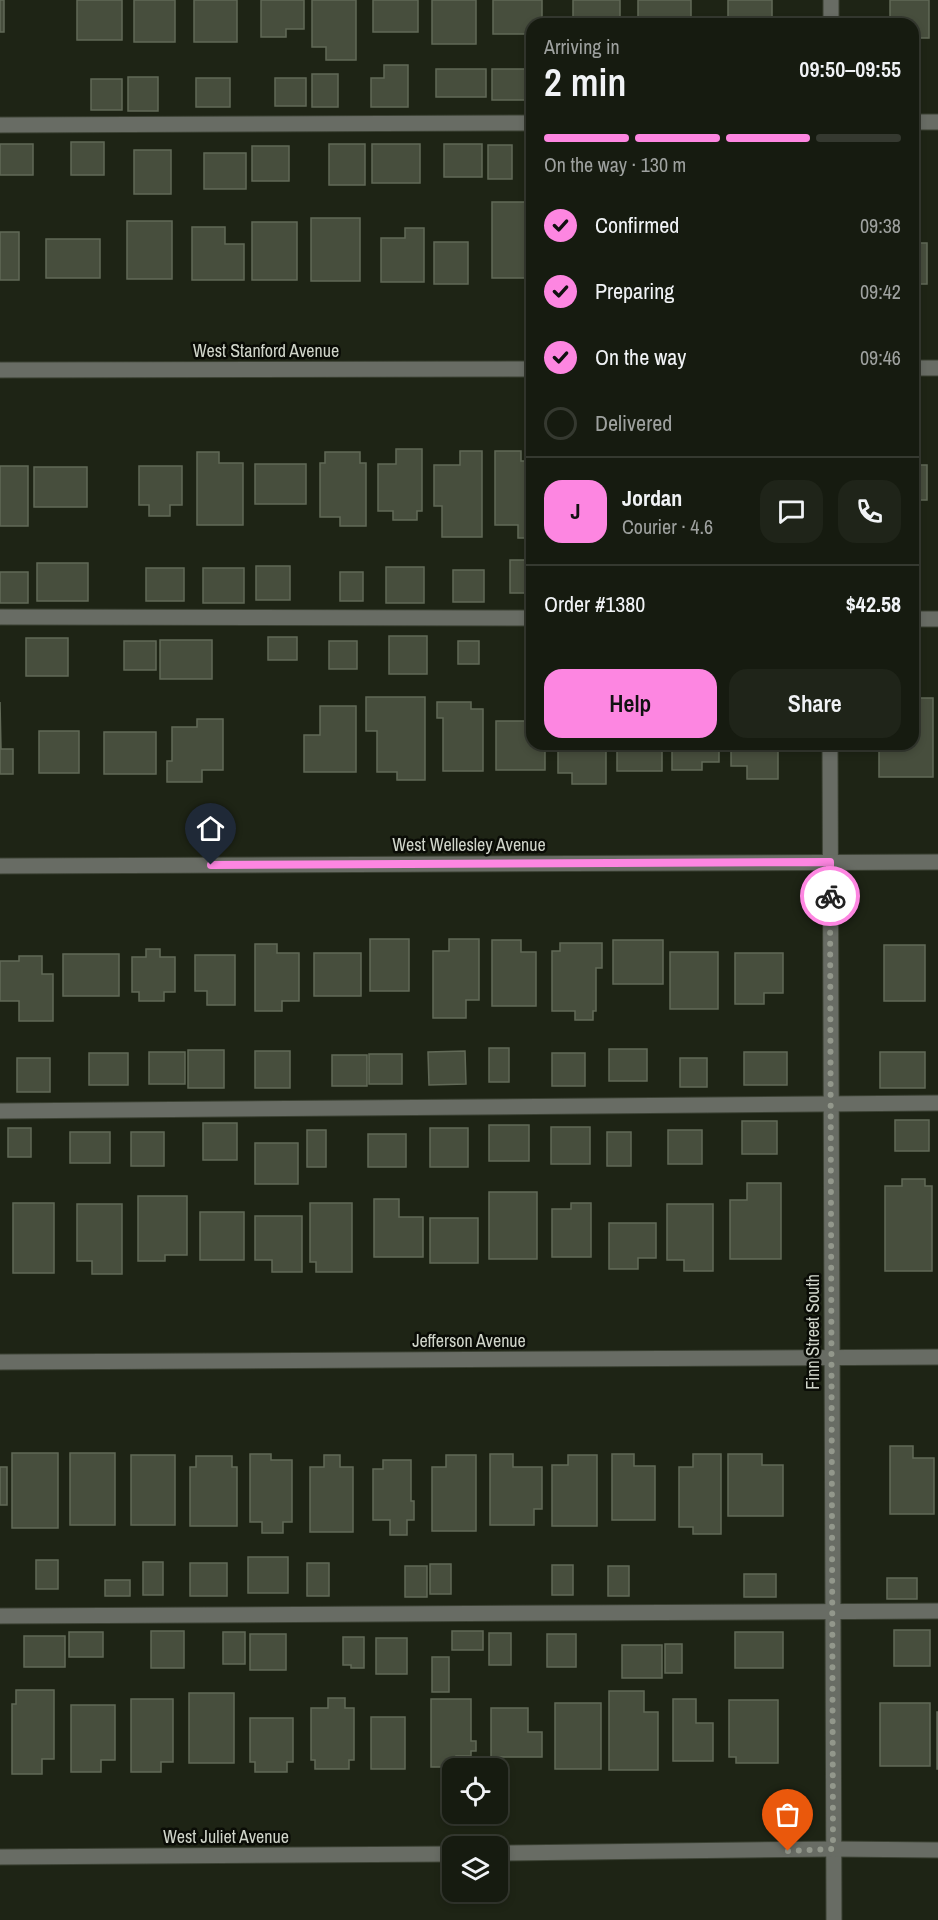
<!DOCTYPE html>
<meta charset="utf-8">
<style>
:root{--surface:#161b10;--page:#1f2419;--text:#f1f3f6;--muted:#9ea19f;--line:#353930;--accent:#fd86e1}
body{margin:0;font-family:"Archivo Narrow",sans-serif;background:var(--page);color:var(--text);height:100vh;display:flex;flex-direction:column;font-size:22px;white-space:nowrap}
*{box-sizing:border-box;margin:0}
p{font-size:20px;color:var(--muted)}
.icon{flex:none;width:33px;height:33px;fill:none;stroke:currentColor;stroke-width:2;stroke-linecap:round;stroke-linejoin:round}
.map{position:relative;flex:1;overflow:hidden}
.side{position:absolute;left:526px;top:18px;width:393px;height:732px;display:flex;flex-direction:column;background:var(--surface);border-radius:18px;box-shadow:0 3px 9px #0003,0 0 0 2px var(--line)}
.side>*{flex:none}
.tools{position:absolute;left:442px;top:1758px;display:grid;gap:12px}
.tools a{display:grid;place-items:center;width:66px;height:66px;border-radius:12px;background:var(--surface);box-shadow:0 3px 9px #0003,0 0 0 2px var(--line);font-size:30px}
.pin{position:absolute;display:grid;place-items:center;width:51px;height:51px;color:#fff;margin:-62px -26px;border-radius:50% 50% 50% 0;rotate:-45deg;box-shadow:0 0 6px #0007}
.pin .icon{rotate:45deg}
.courier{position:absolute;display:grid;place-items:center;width:60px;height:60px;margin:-30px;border:4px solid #fd86e1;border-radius:50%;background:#fff;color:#222;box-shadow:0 2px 8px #0007}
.overview em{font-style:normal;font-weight:600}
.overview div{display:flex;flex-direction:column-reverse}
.overview{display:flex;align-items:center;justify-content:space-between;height:102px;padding:0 18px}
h1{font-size:39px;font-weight:600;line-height:45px}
.bar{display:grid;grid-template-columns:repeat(4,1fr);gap:9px 6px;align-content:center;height:72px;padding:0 18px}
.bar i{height:8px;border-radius:4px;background:var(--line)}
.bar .on{background:var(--accent)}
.bar p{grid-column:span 4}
.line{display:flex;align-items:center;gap:15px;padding:0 18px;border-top:2px solid var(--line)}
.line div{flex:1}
.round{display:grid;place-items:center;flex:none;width:63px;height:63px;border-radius:18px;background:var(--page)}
ol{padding:0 18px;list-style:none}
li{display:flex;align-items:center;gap:18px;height:66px}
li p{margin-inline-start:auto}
li .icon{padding:6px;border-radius:50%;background:var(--accent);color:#111;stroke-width:4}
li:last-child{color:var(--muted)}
li i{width:33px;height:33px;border:3px solid var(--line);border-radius:50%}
.cta{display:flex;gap:12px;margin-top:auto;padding:12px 18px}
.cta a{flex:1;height:69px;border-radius:18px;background:var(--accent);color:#111;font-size:24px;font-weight:600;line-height:69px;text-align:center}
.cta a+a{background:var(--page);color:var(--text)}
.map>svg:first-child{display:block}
.building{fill:#474e3d;stroke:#616957;stroke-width:1.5}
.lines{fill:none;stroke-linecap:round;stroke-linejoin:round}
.minor-casing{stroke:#3a4032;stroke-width:17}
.minor{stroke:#686c64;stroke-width:15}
.done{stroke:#92978b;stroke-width:6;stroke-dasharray:0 10.8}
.route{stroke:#fd86e1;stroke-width:8}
.labels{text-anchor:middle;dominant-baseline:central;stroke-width:5;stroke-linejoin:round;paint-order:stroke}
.street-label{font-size:18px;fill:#d0d5ca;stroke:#0a0c06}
</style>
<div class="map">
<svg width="938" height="1920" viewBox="0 0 938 1920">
<rect width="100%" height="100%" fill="#1e2415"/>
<g class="building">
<rect x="0" y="0" width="4" height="32"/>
<rect x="77" y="0" width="45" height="40"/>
<rect x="134" y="0" width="41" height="42"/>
<rect x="194" y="0" width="43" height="42"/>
<polygon points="261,0 304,0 304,29 286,29 286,37 261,37"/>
<polygon points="312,0 356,0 356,60 326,60 326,47 312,47"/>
<rect x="373" y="0" width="45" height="32"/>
<rect x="432" y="0" width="44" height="44"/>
<polygon points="493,0 542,0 542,24 532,24 532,34 493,34"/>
<rect x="573" y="0" width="47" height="24"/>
<polygon points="638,0 691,0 691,20 678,20 678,24 645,24 645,20 638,20"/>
<rect x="728" y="0" width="44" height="24"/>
<polygon points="890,0 929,0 929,38 914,38 914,24 890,24"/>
<polygon points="384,65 408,65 408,107 371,107 371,78 384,78"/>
<rect x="436" y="69" width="50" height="28"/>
<rect x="492" y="69" width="38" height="31"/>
<rect x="312" y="74" width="26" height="33"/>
<rect x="128" y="77" width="30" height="34"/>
<rect x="196" y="78" width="34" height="29"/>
<rect x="275" y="78" width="31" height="28"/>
<rect x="91" y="79" width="31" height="31"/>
<rect x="71" y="142" width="33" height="33"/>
<rect x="0" y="144" width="33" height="31"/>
<rect x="329" y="144" width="36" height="41"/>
<rect x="372" y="144" width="48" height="39"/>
<rect x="444" y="144" width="38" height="33"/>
<rect x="488" y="145" width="24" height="34"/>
<rect x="252" y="146" width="37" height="35"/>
<rect x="134" y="150" width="37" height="44"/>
<rect x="204" y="153" width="42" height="36"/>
<rect x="492" y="202" width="40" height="76"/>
<rect x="311" y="218" width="49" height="63"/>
<rect x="127" y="221" width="45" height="58"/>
<rect x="252" y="222" width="45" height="58"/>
<polygon points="192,227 225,227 225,244 244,244 244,280 192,280"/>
<polygon points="405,228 424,228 424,282 381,282 381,238 405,238"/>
<rect x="0" y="232" width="19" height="48"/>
<rect x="46" y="239" width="54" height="39"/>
<rect x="434" y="242" width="34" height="42"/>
<rect x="914" y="243" width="13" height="41"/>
<polygon points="396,449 422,449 422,511 417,511 417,520 393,520 393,511 378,511 378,464 396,464"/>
<polygon points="460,451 482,451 482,537 442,537 442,506 434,506 434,465 460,465"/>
<polygon points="495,451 521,451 521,461 532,461 532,538 518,538 518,525 495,525"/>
<polygon points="197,452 219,452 219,463 243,463 243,525 197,525"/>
<polygon points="325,452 360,452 360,463 366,463 366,526 340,526 340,517 320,517 320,463 325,463"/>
<rect x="255" y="464" width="51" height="40"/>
<rect x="914" y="465" width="13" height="35"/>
<rect x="0" y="466" width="28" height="60"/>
<polygon points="139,466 182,466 182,505 170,505 170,516 149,516 149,505 139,505"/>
<rect x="34" y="467" width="53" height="40"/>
<rect x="510" y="560" width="22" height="33"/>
<rect x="37" y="563" width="51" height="38"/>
<rect x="256" y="566" width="34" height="34"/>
<rect x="386" y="567" width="38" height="36"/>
<rect x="146" y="568" width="38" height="33"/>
<rect x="203" y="568" width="41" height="35"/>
<rect x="453" y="570" width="31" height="32"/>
<rect x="0" y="572" width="28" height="31"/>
<rect x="340" y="572" width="23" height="29"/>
<rect x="389" y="636" width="38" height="38"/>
<rect x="268" y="637" width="29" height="23"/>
<rect x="26" y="638" width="42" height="38"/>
<rect x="160" y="640" width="52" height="39"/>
<rect x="124" y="641" width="32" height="29"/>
<rect x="329" y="641" width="28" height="28"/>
<rect x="458" y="641" width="21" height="23"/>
<polygon points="366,697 425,697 425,780 397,780 397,772 377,772 377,731 366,731"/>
<polygon points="914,698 933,698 933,777 879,777 879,744 914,744"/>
<polygon points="0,702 1,749 13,749 13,774 0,774"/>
<polygon points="437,702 471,702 471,709 483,709 483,771 443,771 443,718 437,718"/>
<polygon points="320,706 356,706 356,772 304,772 304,735 320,735"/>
<polygon points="197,719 223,719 223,770 202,770 202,782 167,782 167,761 172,761 172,727 197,727"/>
<polygon points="496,721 532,721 532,744 545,744 545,770 496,770"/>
<rect x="39" y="731" width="40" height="42"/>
<rect x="104" y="732" width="52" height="42"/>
<polygon points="558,744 606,744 606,784 572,784 572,773 558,773"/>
<rect x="617" y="744" width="45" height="27"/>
<polygon points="672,744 719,744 719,762 702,762 702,770 672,770"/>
<polygon points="731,744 778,744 778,779 747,779 747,766 731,766"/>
<rect x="370" y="939" width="39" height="52"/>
<polygon points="449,939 479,939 479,1000 466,1000 466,1018 433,1018 433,951 449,951"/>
<polygon points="492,940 521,940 521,952 536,952 536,1006 492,1006"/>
<rect x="613" y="940" width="50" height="44"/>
<polygon points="560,943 602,943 602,968 596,968 596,1011 593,1011 593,1020 575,1020 575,1011 552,1011 552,951 560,951"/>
<polygon points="255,944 277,944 277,953 299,953 299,1001 282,1001 282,1011 255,1011"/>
<rect x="884" y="945" width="41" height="56"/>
<polygon points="146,949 160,949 160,957 175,957 175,992 164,992 164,1001 139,1001 139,992 132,992 132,957 146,957"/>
<rect x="670" y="952" width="48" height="57"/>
<rect x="314" y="953" width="47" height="43"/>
<polygon points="735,953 783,953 783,993 764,993 764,1004 735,1004"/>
<rect x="63" y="954" width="56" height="42"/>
<polygon points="195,955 235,955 235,1005 207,1005 207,991 195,991"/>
<polygon points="19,956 42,956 42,974 53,974 53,1021 19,1021 19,1001 0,1001 0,961 19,961"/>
<rect x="489" y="1048" width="20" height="34"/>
<rect x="609" y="1049" width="38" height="32"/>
<rect x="188" y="1050" width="36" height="38"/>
<rect x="255" y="1051" width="35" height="37"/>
<polygon points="465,1051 466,1084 429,1085 428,1052"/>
<rect x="149" y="1052" width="36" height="32"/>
<rect x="744" y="1052" width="43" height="33"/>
<rect x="880" y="1052" width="45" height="36"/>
<rect x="89" y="1053" width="39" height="32"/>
<rect x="552" y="1053" width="33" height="33"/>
<rect x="369" y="1054" width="33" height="30"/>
<rect x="332" y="1055" width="35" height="31"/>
<rect x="17" y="1058" width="33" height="34"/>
<rect x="680" y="1058" width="27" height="29"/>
<rect x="895" y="1120" width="34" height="31"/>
<rect x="742" y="1121" width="35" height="33"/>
<rect x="203" y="1123" width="34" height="37"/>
<rect x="489" y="1125" width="40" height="36"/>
<rect x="551" y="1127" width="39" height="37"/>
<rect x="8" y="1128" width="23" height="29"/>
<rect x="430" y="1128" width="38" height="39"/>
<rect x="307" y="1130" width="19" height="37"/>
<rect x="668" y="1130" width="34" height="34"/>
<rect x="70" y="1132" width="40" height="31"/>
<rect x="131" y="1132" width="33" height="34"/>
<rect x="607" y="1132" width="24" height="34"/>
<rect x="368" y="1134" width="38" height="33"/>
<rect x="255" y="1143" width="43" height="41"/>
<polygon points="902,1179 925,1179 925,1186 932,1186 932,1271 885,1271 885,1186 902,1186"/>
<polygon points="747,1183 781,1183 781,1259 730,1259 730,1200 747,1200"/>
<rect x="489" y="1192" width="48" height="67"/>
<polygon points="138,1196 187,1196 187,1255 165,1255 165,1261 138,1261"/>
<polygon points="374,1199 399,1199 399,1217 423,1217 423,1257 374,1257"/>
<rect x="13" y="1203" width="41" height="70"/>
<polygon points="310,1203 352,1203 352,1272 316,1272 316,1262 310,1262"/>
<polygon points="571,1203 591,1203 591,1257 552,1257 552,1209 571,1209"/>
<polygon points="77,1204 122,1204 122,1274 92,1274 92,1261 77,1261"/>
<polygon points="667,1204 713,1204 713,1271 684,1271 684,1260 667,1260"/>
<rect x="200" y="1212" width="44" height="48"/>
<polygon points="255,1216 302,1216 302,1272 272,1272 272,1260 255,1260"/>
<rect x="430" y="1218" width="48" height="45"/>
<polygon points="609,1223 656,1223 656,1258 638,1258 638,1269 609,1269"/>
<polygon points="890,1446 913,1446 913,1458 934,1458 934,1514 890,1514"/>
<rect x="12" y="1453" width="46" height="75"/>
<rect x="70" y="1453" width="45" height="72"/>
<polygon points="250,1454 271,1454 271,1460 292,1460 292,1522 283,1522 283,1533 262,1533 262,1522 250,1522"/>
<polygon points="490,1454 513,1454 513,1467 542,1467 542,1509 534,1509 534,1525 490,1525"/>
<polygon points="612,1454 634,1454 634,1466 655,1466 655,1520 612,1520"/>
<polygon points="693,1454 721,1454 721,1534 693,1534 693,1527 679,1527 679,1467 693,1467"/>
<polygon points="728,1454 762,1454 762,1465 783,1465 783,1516 728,1516"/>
<rect x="131" y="1455" width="44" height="70"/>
<polygon points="324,1455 340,1455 340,1467 353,1467 353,1532 310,1532 310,1467 324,1467"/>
<polygon points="446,1455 476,1455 476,1531 432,1531 432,1467 446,1467"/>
<polygon points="568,1455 597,1455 597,1526 552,1526 552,1465 568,1465"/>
<polygon points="196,1456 232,1456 232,1467 237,1467 237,1526 190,1526 190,1467 196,1467"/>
<polygon points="383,1460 411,1460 411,1501 414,1501 414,1520 407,1520 407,1535 390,1535 390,1520 373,1520 373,1469 383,1469"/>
<rect x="0" y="1467" width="7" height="38"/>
<rect x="248" y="1557" width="40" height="36"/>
<rect x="36" y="1560" width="22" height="29"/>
<rect x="143" y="1562" width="20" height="33"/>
<rect x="190" y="1563" width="37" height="33"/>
<rect x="307" y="1563" width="22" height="33"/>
<rect x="430" y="1564" width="21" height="30"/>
<rect x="552" y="1565" width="21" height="30"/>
<rect x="405" y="1566" width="22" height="31"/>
<rect x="608" y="1566" width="21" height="30"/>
<rect x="744" y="1574" width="32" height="23"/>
<rect x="887" y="1578" width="30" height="21"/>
<rect x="105" y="1580" width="25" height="16"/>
<rect x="894" y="1630" width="36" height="36"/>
<rect x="151" y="1631" width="33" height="37"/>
<rect x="452" y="1631" width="31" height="19"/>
<rect x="69" y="1632" width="34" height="25"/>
<rect x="223" y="1632" width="22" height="32"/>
<rect x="735" y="1632" width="48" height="36"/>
<rect x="489" y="1633" width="22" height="32"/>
<rect x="250" y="1634" width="36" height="36"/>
<rect x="547" y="1634" width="29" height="33"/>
<rect x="24" y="1636" width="41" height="31"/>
<polygon points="343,1637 364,1637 364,1668 351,1668 351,1665 343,1665"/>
<rect x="376" y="1638" width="31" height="36"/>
<rect x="665" y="1644" width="17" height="29"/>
<rect x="622" y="1645" width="40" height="33"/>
<rect x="432" y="1657" width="17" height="35"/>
<polygon points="16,1690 54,1690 54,1759 42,1759 42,1774 12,1774 12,1704 16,1704"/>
<polygon points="609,1691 644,1691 644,1712 658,1712 658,1770 609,1770"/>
<rect x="189" y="1693" width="45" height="70"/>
<polygon points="328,1698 345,1698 345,1708 354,1708 354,1760 349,1760 349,1769 315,1769 315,1760 311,1760 311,1708 328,1708"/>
<polygon points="131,1699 173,1699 173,1762 161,1762 161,1772 131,1772"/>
<polygon points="431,1699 471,1699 471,1741 476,1741 476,1751 471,1751 471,1756 456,1756 456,1767 431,1767"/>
<polygon points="673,1699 696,1699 696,1723 713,1723 713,1761 673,1761"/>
<polygon points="729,1700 778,1700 778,1763 736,1763 736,1757 729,1757"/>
<rect x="555" y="1703" width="46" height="66"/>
<rect x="880" y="1703" width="50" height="63"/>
<polygon points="71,1705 115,1705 115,1760 101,1760 101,1772 71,1772"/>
<polygon points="491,1708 528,1708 528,1732 542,1732 542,1757 491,1757"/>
<rect x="937" y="1712" width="1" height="57"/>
<rect x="371" y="1717" width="34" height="52"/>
<polygon points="250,1718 293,1718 293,1762 287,1762 287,1772 255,1772 255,1762 250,1762"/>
</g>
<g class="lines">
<defs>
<g id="minor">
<polyline points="831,24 831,0"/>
<polyline points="914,122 938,122"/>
<polyline points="0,125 532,123"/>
<polyline points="914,368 938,368"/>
<polyline points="0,370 532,369"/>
<polyline points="0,617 532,618"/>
<polyline points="914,619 938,619"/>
<polyline points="830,744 834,1920"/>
<polyline points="0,866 938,862"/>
<polyline points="0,1111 938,1103"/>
<polyline points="0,1362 938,1357"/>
<polyline points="0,1616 938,1611"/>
<polyline points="498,1853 833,1849 938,1850"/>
<polyline points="0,1857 453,1854"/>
</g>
</defs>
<use href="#minor" class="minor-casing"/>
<use href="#minor" class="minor"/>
</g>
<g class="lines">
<polyline class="done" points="788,1851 833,1849 830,896"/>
<polyline class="route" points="211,865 830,862 830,896"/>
</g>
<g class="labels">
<g class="street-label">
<text x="266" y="350">West Stanford Avenue</text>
<text x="469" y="844">West Wellesley Avenue</text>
<text transform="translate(812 1332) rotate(-90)">Finn Street South</text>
<text x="469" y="1340">Jefferson Avenue</text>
<text x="226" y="1836">West Juliet Avenue</text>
</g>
</g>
</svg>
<div class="tools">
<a><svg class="icon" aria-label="locate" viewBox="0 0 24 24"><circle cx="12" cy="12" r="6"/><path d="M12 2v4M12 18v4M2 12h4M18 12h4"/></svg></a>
<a><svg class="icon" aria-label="layers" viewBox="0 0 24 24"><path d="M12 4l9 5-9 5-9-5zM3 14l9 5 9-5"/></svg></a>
</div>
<div class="pin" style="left:788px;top:1851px;background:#ea580c"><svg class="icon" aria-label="bag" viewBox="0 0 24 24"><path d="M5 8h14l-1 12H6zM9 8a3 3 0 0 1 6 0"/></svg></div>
<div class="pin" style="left:211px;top:865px;background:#1f2937"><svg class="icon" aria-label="home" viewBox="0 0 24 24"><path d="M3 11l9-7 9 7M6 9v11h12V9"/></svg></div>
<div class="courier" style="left:830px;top:896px"><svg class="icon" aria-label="bike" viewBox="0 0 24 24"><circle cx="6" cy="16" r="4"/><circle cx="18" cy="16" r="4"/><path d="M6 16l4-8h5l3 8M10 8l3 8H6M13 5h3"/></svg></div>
<section class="side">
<div class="overview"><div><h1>2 min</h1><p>Arriving in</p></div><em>09:50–09:55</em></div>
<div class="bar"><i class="on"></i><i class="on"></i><i class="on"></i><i></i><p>On the way · 130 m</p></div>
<ol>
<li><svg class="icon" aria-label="check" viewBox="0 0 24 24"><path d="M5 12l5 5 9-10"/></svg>Confirmed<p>09:38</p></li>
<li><svg class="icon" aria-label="check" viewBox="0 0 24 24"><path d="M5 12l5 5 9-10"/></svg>Preparing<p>09:42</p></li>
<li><svg class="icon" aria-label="check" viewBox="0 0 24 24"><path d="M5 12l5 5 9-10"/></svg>On the way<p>09:46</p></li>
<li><i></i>Delivered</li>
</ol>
<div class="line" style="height:108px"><b class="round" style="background:var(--accent);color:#111">J</b><div><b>Jordan</b><p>Courier · 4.6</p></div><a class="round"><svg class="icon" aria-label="chat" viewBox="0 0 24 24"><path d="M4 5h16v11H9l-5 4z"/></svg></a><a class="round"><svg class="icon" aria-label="phone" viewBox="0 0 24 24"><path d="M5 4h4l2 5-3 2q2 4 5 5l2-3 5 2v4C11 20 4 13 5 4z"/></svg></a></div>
<div class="line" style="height:78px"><div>Order #1380</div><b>$42.58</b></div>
<div class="cta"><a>Help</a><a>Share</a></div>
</section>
</div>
